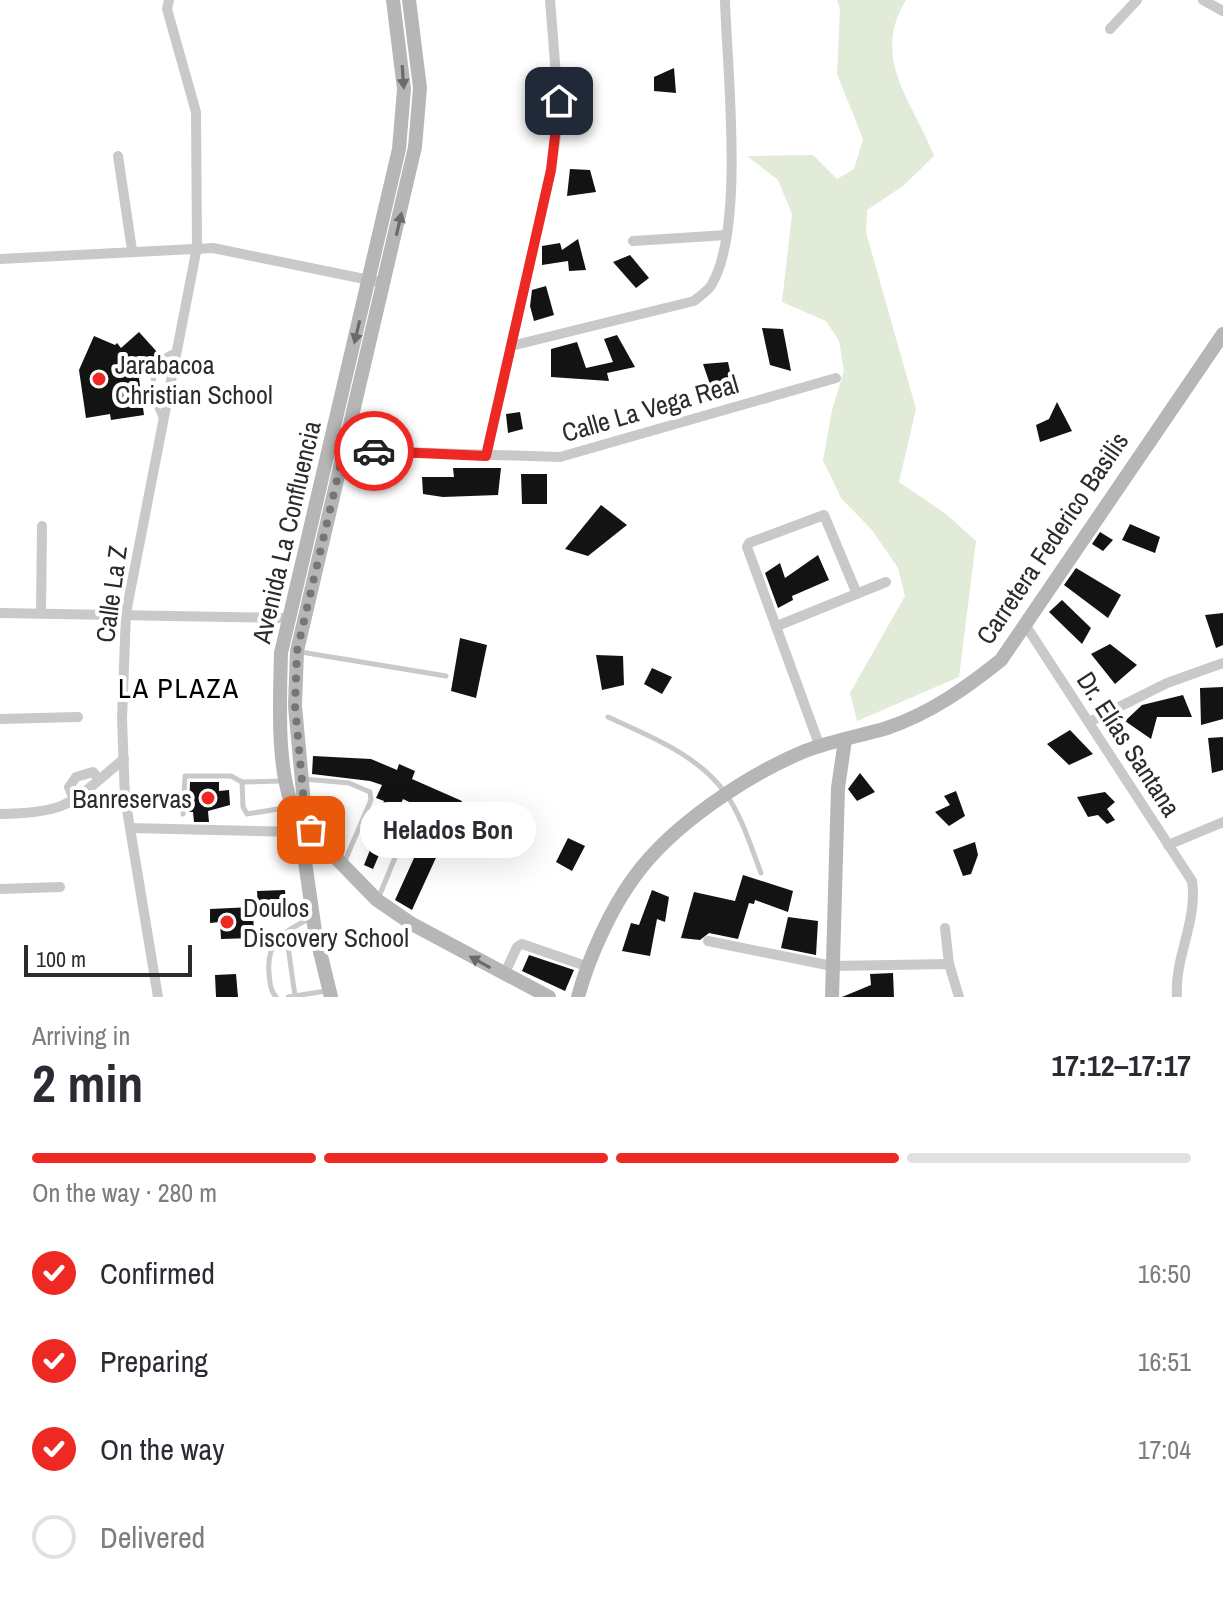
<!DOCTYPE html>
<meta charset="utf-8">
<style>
:root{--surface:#fff;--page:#f7f7f7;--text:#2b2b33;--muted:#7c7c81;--line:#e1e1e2;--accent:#ee2924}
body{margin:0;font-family:"Archivo Narrow",sans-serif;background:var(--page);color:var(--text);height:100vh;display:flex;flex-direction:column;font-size:30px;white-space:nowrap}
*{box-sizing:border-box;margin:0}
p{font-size:26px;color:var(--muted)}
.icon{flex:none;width:44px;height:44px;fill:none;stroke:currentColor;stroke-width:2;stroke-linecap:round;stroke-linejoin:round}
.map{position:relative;height:997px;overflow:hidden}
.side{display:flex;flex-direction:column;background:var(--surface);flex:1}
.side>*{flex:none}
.scale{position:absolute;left:24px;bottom:20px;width:168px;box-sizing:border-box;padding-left:8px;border:4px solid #2c2c2c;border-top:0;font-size:22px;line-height:28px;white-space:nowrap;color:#2c2c2c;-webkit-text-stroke:6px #fff;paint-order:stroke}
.pin{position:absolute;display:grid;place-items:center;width:68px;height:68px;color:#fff;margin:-34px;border-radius:16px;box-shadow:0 4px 12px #0006}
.courier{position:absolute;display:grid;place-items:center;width:80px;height:80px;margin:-40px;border:6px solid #ee2924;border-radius:50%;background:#fff;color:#222;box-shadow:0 2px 10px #0007}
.bubble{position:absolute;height:56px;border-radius:28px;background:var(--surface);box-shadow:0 8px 32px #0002;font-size:26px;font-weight:700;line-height:56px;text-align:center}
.summary em{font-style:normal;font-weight:700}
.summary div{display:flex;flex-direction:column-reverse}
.summary{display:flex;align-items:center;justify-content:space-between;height:136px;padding:0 32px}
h1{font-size:52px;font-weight:700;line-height:60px}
.bar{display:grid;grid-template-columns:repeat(4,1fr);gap:12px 8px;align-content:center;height:96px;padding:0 32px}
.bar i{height:10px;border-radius:6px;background:var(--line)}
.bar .on{background:var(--accent)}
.bar p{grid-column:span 4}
ol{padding:0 32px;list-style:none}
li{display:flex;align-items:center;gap:24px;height:88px}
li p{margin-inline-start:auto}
li .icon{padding:8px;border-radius:50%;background:var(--accent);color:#fff;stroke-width:4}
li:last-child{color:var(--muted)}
li i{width:44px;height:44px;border:4px solid var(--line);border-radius:50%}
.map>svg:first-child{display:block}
.green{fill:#e1ebd8}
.building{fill:#131313}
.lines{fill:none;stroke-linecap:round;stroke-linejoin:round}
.lane{stroke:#c9c9c9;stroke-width:5}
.street{stroke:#c9c9c9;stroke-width:10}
.secondary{stroke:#b6b6b6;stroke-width:14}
.oneway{fill:#6a6a6a}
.done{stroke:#767676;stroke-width:8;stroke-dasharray:0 14.4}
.route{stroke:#ee2924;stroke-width:10}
.poi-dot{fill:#ee2924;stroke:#fff;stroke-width:3}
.labels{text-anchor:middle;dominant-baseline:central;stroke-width:8;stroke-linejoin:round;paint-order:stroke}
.poi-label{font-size:26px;fill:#2c2c2c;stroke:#fff;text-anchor:start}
.street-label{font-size:26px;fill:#2c2c2c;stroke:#fff}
.neighbourhood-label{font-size:28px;letter-spacing:2px;fill:#000;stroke:#fff}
</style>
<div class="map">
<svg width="1223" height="997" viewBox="0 0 1223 997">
<rect width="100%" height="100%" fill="#fff"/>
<path class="green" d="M837,0H906C870,59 913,101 934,156L903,186L867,210L866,232L916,409L899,482L946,514L976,541L959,677L857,721L850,693L905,596L898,568L872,530L841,498L823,460L832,410L844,371L839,341L826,321L782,302L792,214L778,180L747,156L813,155L837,179L854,169L863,139L837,74L840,9Z"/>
<g class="building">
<polygon points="674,68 676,93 654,91 654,77"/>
<polygon points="570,169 590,170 596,192 567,196"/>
<polygon points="578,239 586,270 569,271 568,261 542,265 542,246 560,243 562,250"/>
<polygon points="630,255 649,278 636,288 613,262"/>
<polygon points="546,286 554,315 534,321 530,306 532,290"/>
<polygon points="762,328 783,329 791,371 770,365"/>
<polygon points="139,332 158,353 138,371 144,415 111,420 110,414 86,418 79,370 94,336 115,345 117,343 121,348"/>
<polygon points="617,335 635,367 607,373 609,381 551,377 551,349 577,342 586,368 613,362 604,339"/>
<polygon points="728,362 734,390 714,396 703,364"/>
<polygon points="1057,402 1072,431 1040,442 1036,425 1049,419"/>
<polygon points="520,412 523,429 508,433 506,414"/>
<polygon points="453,468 501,468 498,495 443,497 423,494 422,477 454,477"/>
<polygon points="521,474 547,474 547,504 522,504"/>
<polygon points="601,505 627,525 588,556 565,549"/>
<polygon points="1130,524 1160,537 1155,553 1122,540"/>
<polygon points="1100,532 1113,540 1103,551 1092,544"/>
<polygon points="818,555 829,580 792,596 793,600 778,608 765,573 780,563 785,578"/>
<polygon points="1076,568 1121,595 1108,618 1064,585"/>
<polygon points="1062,600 1091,628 1082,644 1049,612"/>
<polygon points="1223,613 1223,645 1216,648 1205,615"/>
<polygon points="460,638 487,645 476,698 451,691"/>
<polygon points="1110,644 1137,665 1115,684 1091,654"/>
<polygon points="596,655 623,656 624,685 602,690"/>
<polygon points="652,668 672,677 662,694 644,684"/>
<polygon points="1223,687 1223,719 1201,725 1200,688"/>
<polygon points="1183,695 1192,717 1157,717 1151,739 1125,721 1142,705"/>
<polygon points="1070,730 1093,754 1069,765 1047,744"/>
<polygon points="1223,737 1223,770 1212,773 1208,738"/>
<polygon points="313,756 371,759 397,770 399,764 415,771 412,779 462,801 412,910 395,900 434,814 403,799 373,869 364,865 372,845 366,843 384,801 376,798 382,785 370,781 312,774"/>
<polygon points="860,773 875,792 857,801 848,789"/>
<polygon points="190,782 219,782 219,791 229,790 230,805 208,811 209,822 194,822 193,812 189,812"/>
<polygon points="956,791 965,816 949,826 935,812 950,805 944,796"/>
<polygon points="1105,792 1115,802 1107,809 1115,820 1107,824 1098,815 1088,817 1077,797"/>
<polygon points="568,838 585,846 572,871 556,862"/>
<polygon points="975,842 978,855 971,874 963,876 953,850"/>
<polygon points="743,875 793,891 788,912 755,900 754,904 749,903 738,939 709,933 700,940 681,938 694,892 735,901"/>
<polygon points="285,890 286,908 258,909 257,891"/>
<polygon points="652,890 669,897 665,922 657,919 650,956 622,951 631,923 639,925"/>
<polygon points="253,907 254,938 221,939 220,922 210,923 210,909"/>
<polygon points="788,917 818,921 816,955 781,948"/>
<polygon points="529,955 574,970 565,991 522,971"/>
<polygon points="893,973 894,997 842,997 871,985 870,974"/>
<polygon points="236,974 238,997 216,997 215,975"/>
</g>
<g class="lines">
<g class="lane">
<path d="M162,419C151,398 150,381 159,359L175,351"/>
<polyline points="301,652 446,676"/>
<path d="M608,717C649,736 699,755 726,794C742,817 751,847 761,873"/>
<polyline points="303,779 349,783 370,792 371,800 344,863"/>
<polyline points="282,781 242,782 243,807 247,814 291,807"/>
<polyline points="183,814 185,776 231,776 242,782"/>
<polyline points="378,899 415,809"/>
<polyline points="286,932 295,996"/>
<path d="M276,997C270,990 270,983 269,973C266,939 285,932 312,917"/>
<polyline points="288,997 326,991"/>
</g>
<g class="street">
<polyline points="1203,0 1223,11"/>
<polyline points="1110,29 1137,0"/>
<polyline points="118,156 132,250"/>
<polyline points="633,241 727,235"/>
<polyline points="0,259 213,248 384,283"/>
<path d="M511,346L694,301C700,296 709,290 712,284C745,227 727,69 725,0"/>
<polyline points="341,450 560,457 836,378"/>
<polyline points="486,456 551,170 559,113 550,0"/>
<polyline points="0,613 289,618"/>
<polyline points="41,613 42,526"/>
<path d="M1024,623L1192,881C1198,921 1174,958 1177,997"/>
<polyline points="777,626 886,582"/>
<polyline points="0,719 78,717"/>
<polyline points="1089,722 1167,683 1223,663"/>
<polyline points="820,747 747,547 749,543 824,515 857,594"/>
<polyline points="75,802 69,787 76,777 93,772 99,779"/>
<path d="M0,814C72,813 71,802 124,759"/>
<polyline points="130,828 301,832"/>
<polyline points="1168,845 1223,822"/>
<polyline points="0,889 60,887"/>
<polyline points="945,928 949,964 959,997"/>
<polyline points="708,941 832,966 949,964"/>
<polyline points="504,975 517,947 522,944 586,966"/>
<polyline points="158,997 125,798 122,719 126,613 197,247 196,112 167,9 169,0"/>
</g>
<g class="secondary">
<polyline points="299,820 304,803 295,706 297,651 415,147 420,88 409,0"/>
<polyline points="299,820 377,900 412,924 549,997"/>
<path d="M331,997L315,931L299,820C275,780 280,699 281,653L399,149L404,89L393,0"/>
<path d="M578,997C588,959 611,908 635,876C672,825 747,775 805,751C831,741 860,736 887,728C931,713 966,688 1001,660L1223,334"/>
<polyline points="832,997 838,788 845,740"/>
</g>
</g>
<defs><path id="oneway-solid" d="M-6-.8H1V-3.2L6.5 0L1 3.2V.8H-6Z" transform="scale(2)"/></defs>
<g class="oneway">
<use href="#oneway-solid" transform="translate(403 77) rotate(86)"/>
<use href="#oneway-solid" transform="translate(399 224) rotate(-77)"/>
<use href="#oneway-solid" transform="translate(357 332) rotate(103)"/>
<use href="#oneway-solid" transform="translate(480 962) rotate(-151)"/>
</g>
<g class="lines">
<polyline class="done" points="311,830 299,820 304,803 295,706 297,651 344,450 374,451"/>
<polyline class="route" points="374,451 486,456 551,170 559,101"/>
</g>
<g class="poi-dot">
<circle cx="99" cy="379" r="8"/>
<circle cx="208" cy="798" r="8"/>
<circle cx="227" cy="922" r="8"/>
</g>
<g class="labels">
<g class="poi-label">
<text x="115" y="364">Jarabacoa<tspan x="115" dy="30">Christian School</tspan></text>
<text x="192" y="798" text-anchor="end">Banreservas</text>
<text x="243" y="907">Doulos<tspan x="243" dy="30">Discovery School</tspan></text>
</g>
<g class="street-label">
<text transform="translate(650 408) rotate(-16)">Calle La Vega Real</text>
<text transform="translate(286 532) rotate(-77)">Avenida La Confluencia</text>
<text transform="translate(1052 538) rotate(-56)">Carretera Federico Basilis</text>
<text transform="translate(111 594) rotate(-82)">Calle La Z</text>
<text transform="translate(1129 744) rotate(57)">Dr. Elías Santana</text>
</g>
<g class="neighbourhood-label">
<text x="179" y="688">LA PLAZA</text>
</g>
</g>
</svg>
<div class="scale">100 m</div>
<div class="pin" style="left:311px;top:830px;background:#ea580c"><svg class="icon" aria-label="bag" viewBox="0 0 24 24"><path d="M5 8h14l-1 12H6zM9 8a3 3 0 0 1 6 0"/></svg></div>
<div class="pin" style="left:559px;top:101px;background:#1f2937"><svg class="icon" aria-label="home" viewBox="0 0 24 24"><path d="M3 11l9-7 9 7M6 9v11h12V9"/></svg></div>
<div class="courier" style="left:374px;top:451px"><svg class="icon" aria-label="car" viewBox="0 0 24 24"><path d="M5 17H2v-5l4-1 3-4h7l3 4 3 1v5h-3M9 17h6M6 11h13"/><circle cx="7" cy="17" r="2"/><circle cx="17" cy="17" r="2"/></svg></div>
<div class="bubble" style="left:360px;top:802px;width:176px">Helados Bon</div>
</div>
<section class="side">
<div class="summary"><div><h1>2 min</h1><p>Arriving in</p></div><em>17:12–17:17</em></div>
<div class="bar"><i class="on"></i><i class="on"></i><i class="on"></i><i></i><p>On the way · 280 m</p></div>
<ol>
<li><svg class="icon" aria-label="check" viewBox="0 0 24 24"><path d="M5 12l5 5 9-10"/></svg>Confirmed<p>16:50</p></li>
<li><svg class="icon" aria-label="check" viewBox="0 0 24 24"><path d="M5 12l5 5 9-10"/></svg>Preparing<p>16:51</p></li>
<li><svg class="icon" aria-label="check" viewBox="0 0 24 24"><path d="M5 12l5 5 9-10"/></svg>On the way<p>17:04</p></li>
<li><i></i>Delivered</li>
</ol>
</section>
